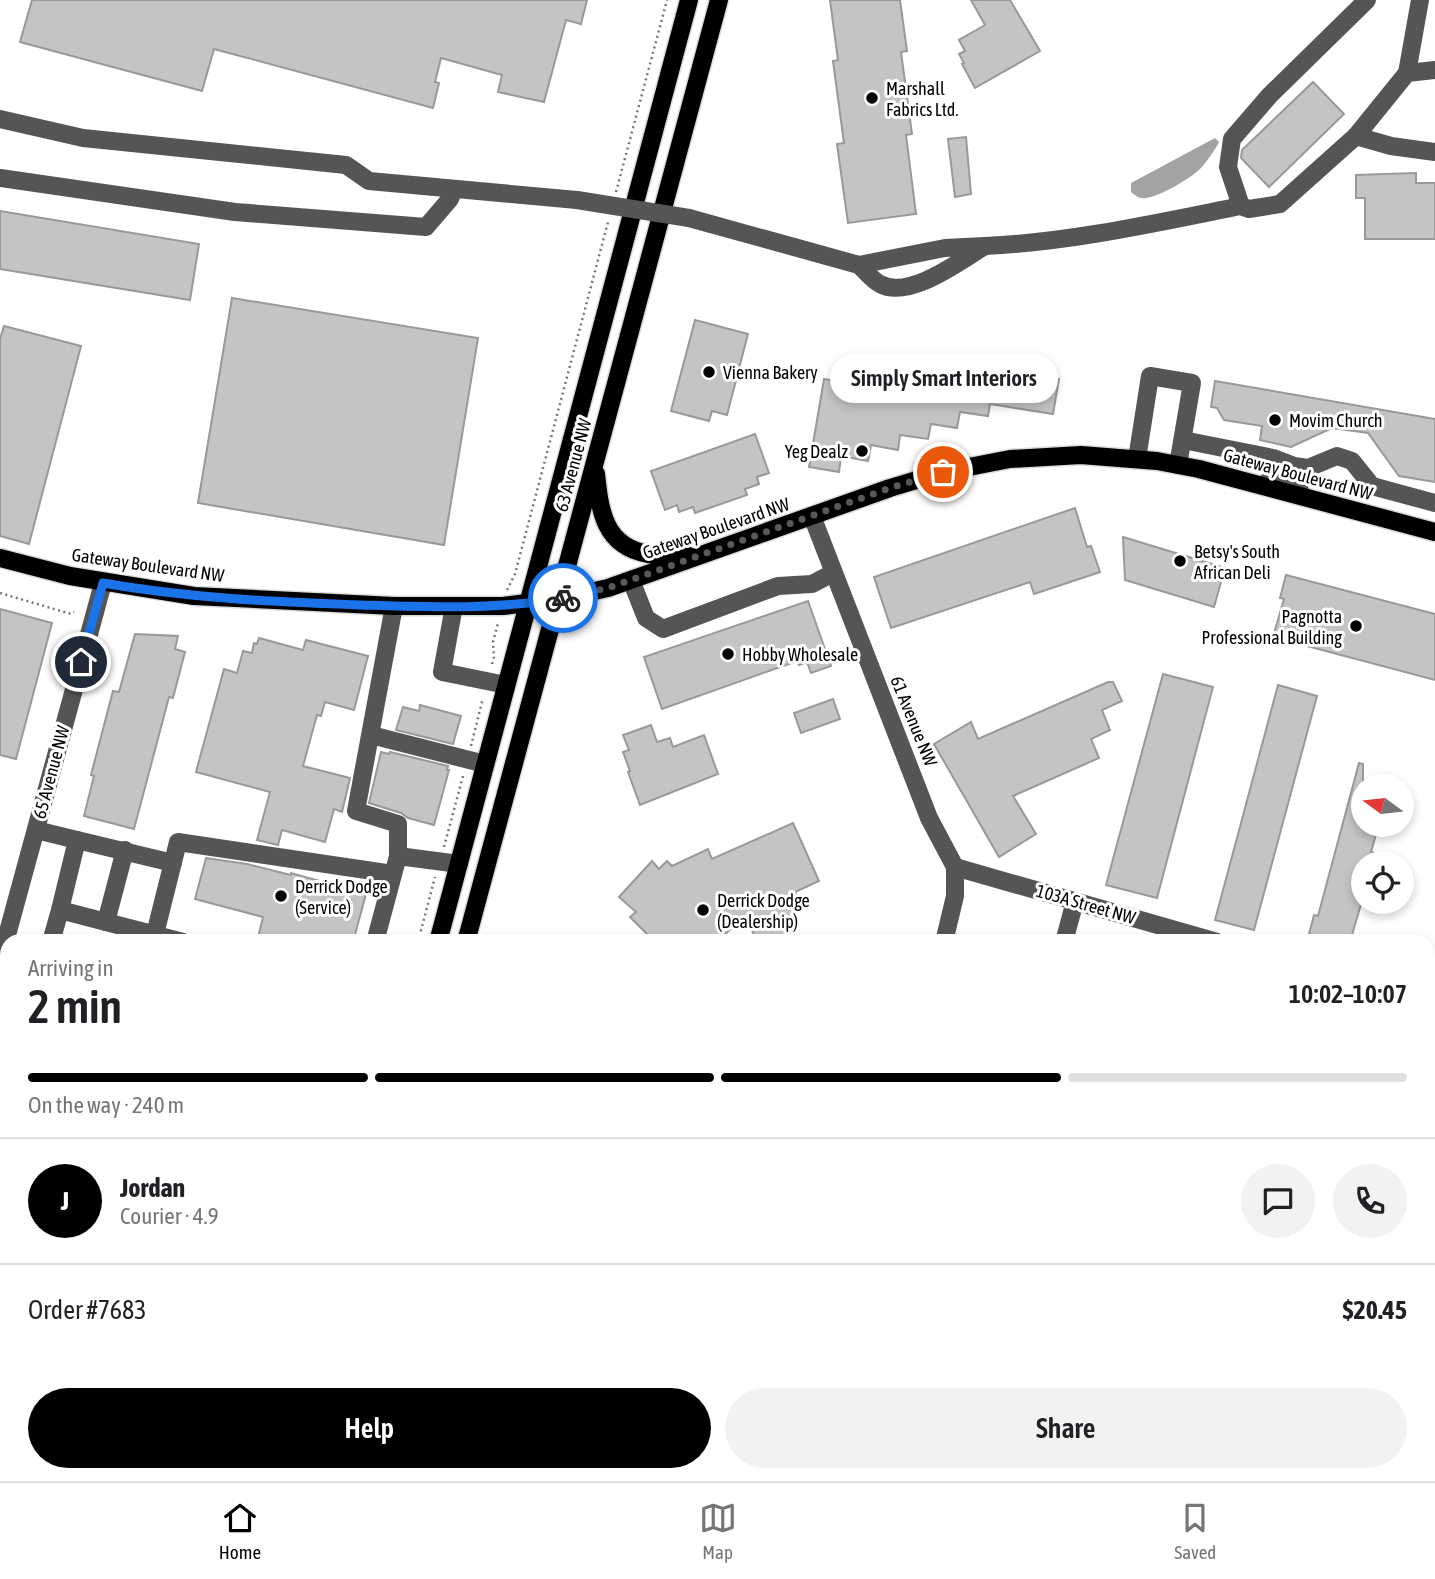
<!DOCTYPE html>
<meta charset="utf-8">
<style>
:root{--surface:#fff;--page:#f2f2f2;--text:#202124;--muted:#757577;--line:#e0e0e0;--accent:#000}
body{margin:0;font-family:"Asap Condensed",sans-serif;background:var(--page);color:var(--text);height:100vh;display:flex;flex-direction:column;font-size:26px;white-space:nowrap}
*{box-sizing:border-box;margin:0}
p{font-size:23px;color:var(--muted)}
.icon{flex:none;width:38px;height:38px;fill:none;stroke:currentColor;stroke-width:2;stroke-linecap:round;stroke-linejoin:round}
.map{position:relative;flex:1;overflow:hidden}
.sheet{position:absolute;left:0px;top:934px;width:1435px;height:548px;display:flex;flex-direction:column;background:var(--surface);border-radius:21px 21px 0 0;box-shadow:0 4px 10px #0003}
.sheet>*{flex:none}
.needle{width:46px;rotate:285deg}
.buttons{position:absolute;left:1351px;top:774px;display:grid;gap:14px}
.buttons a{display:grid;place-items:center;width:63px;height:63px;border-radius:50%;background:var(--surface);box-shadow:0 4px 10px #0003;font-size:35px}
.pin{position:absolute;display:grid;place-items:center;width:60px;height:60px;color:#fff;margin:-30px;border:4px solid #fff;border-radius:50%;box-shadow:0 2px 7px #0007}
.courier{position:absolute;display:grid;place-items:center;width:70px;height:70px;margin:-35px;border:5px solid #1a73e8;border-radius:50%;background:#fff;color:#222;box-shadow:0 2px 9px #0007}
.bubble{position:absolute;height:49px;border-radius:24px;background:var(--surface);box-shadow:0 4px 10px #0003;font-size:23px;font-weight:600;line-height:49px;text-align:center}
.headline em{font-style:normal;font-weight:600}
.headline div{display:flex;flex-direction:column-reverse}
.headline{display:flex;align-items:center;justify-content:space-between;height:119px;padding:0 28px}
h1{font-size:46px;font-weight:600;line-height:52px}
.bar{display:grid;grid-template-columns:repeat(4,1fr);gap:10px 7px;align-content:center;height:84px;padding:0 28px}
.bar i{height:9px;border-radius:5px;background:var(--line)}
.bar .selected{background:var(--accent)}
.bar p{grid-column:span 4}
.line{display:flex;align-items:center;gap:18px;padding:0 28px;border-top:2px solid var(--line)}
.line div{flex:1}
.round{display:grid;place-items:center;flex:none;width:74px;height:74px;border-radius:37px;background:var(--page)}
.action{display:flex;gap:14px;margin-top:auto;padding:14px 28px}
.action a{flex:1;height:80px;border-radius:42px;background:var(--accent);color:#fff;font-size:28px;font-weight:600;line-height:80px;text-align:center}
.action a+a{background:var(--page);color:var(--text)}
.tabs{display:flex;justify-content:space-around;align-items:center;height:98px;border-top:2px solid var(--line);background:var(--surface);font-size:19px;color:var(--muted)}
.tabs a{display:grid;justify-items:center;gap:4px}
.tabs .selected{color:var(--accent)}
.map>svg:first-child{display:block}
.water{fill:#a3a3a3}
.building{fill:#c4c4c4;stroke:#999;stroke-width:2}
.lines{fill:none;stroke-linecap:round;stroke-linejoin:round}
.minor-tunnel{stroke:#d9d9d9;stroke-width:18;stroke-dasharray:18 9;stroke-linecap:butt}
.major-casing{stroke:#dbdbdb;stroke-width:21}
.path{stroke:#777;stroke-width:2.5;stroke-dasharray:2 3.5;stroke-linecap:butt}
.minor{stroke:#555;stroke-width:18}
.major{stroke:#000;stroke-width:18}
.minor-bridge{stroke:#555;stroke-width:18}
.done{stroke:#595959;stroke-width:7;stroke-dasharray:0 12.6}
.route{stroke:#1a73e8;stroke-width:9}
.poi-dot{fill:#000;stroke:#fff;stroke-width:2.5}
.labels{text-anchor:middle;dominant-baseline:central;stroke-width:6;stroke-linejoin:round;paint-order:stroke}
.poi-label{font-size:18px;fill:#000;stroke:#fff;text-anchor:start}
.street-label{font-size:18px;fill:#000;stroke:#fff}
</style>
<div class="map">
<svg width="1435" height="1481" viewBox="0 0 1435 1481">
<rect width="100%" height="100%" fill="#fff"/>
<path class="water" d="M1215,138L1219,142C1216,149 1205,164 1200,169C1191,178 1159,197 1146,198C1140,199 1136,196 1131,192V183Z"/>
<g class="building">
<polygon points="32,0 587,0 581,24 566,20 544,102 498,92 502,75 441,58 435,82 439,83 433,108 214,49 202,91 20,42"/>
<polygon points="830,0 900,0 907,51 901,52 912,134 906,135 916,214 848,223 837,144 844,143 833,61 838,60"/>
<polygon points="971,0 1010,0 1040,51 975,88 962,64 964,63 959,54 965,51 959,40 985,25"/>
<polygon points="1313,82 1344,114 1269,187 1241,158 1242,150"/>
<polygon points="966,137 971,194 955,197 948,139"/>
<polygon points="1416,173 1416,183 1435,183 1435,239 1365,239 1365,198 1356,198 1356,175"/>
<polygon points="0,211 199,244 190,300 0,269"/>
<polygon points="232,298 478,338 444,545 198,503"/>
<polygon points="695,320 748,334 727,415 712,411 709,421 671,411"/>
<polygon points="4,326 81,346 29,544 0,536 0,339"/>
<polygon points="968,361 1059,379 1053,414 990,404 988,416 960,412 957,428 931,424 928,439 900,435 898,450 871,445 868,461 841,456 839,472 809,467 824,379 852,384 854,370 937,384 939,370 966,375"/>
<polygon points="1215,381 1435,419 1435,482 1399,476 1368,433 1332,428 1291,447 1260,440 1262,426 1224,420 1217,408 1211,407"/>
<polygon points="755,434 769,473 757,477 759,484 745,489 747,495 695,513 693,507 679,512 677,505 665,510 651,471"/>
<polygon points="1075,508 1087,547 1091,546 1100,572 1034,594 1030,582 891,628 874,577"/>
<polygon points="1123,537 1225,568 1214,607 1125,580"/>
<polygon points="1286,575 1435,614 1435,680 1273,637 1284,599 1280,598"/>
<polygon points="808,601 831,666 811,673 807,662 799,665 797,661 662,709 644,657"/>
<polygon points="0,609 52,623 16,759 0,755"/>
<polygon points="135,634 178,636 175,649 185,652 173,698 169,697 134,829 84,816 94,776 91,775 113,691 119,692"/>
<polygon points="259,638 303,650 306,640 368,656 354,710 325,702 321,716 317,715 303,766 350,778 342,812 334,809 325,842 282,830 278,845 257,840 270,792 196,772 224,669 237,673 243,651 252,653 254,643 257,644"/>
<polygon points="1163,674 1213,687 1157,898 1106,885"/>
<polygon points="1108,682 1113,682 1122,701 1102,710 1110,730 1091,739 1099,758 1013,796 1036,834 999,857 934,744 971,722 978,739"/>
<polygon points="1278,685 1317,696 1254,930 1215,920"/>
<polygon points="833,699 840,719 801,733 794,713"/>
<polygon points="420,705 461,716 453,744 396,730 403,707 419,711"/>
<polygon points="651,725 657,742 670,738 673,747 704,735 718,774 640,805 628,772 630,771 623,752 629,750 623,735"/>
<polygon points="381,752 389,754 390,752 448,766 447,770 449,770 434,825 408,818 401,813 369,803"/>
<polygon points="1359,763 1363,764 1363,824 1379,824 1371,852 1375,853 1372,863 1363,863 1363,897 1350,942 1338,942 1309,934 1314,915 1318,916"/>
<polygon points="793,823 819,881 795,892 803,910 788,917 796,937 787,942 757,942 749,923 739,927 736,923 718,942 655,942 630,917 636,912 619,897 652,861 659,869 667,861 672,866 708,849 712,859"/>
<polygon points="206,858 247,864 291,875 291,873 366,894 353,942 257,942 263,917 195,899"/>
</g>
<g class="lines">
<polyline class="minor-tunnel" points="1388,1477 1403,1481"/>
<defs>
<g id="major">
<path d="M596,474C600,511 604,546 648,554C661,556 675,555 687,555"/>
<polyline points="0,558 70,576 194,596 394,606 503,606 558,599 608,588 890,488 943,472 1010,459 1081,455 1157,461 1199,469 1435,532"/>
<polyline points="438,942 689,0"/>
<polyline points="466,942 719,0"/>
<polyline points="0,1030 7,1032"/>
<polyline points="1428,1412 1435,1414"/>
<polyline points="452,1475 455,1481"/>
<polyline points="471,1475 474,1481"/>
<polyline points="797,1481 799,1475"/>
</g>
</defs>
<use href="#major" class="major-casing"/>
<g class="path">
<polyline points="616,192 667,0"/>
<polyline points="507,590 515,574 608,222"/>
<polyline points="0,593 71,614 74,612"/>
<polyline points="492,664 494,657 493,642 498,623"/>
<polyline points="471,746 483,698"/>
<polyline points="444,847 463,776"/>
<polyline points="418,942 435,877"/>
</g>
<g class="minor">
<polyline points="1367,0 1270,95 1232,139 1228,167 1241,206 1249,209 1280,204 1356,136 1391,146 1435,152"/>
<polyline points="1407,73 1420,0"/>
<polyline points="0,119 83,138 346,165 369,181 577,200"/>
<polyline points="1356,136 1407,73 1435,70"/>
<polyline points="0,178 235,212 426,227 450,199 454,189"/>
<path d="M689,218L859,265L945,248L985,246C960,261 909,300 880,284C872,280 865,271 859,265"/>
<path d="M985,246C1071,242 1156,223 1241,206"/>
<polyline points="1183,440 1273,458 1294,466 1308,468 1337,456 1352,461 1372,486 1435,503"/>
<polyline points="1137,459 1150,376 1192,383 1178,465"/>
<polyline points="1263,485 1282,472 1297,478 1301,496"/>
<polyline points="812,516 929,818 955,867 955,896 944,942"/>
<polyline points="631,580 646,618 663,629 778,586 812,584 833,573"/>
<polyline points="394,606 356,811 398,824 398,856"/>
<polyline points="454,606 442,672 506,685"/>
<polyline points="371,735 485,764"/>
<polyline points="36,830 77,840"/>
<polyline points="173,863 77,840 60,910 183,942"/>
<polyline points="955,867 1217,942"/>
<polyline points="106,922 125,850"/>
<polyline points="155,934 178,842 393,874"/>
<polyline points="51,942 60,910"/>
<polyline points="375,942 398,856 459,864"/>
<polyline points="1064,942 1075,901"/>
<polyline points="0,961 103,583"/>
<polyline points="1428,994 1435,996"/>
<polyline points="0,1162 7,1164"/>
<polyline points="0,1209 7,1221"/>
<polyline points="1428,1285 1435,1287"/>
<polyline points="0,1352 7,1326"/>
<polyline points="0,1448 7,1450"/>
<polyline points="1428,1455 1435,1457"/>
<polyline points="1428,1471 1435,1472"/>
<polyline points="106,1475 127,1481"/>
<polyline points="313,1475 314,1481"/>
<polyline points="1165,1475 1187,1481"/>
<polyline points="1326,1475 1345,1481 1347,1475"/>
<polyline points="1382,1475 1388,1477"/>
<polyline points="189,1481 190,1475"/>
<polyline points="373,1481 386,1475"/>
<polyline points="1289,1481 1290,1475"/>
</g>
<use href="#major" class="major"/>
<polyline class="minor-bridge" points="577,200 689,218"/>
</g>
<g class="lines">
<polyline class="done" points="563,598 608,588 890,488 943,472"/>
<path class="route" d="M81,662L103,583C188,598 274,602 360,605C427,607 497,610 563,598"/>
</g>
<g class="poi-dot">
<circle cx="872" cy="98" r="7"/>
<circle cx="709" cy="372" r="7"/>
<circle cx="1275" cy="420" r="7"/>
<circle cx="862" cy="451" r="7"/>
<circle cx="1180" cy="561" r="7"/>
<circle cx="1356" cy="626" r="7"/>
<circle cx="728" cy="654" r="7"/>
<circle cx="281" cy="896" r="7"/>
<circle cx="703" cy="910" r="7"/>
</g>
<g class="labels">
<g class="poi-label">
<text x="886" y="88">Marshall<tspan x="886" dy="21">Fabrics Ltd.</tspan></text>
<text x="723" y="372">Vienna Bakery</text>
<text x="1289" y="420">Movim Church</text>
<text x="848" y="451" text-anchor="end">Yeg Dealz</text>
<text x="1194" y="551">Betsy's South<tspan x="1194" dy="21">African Deli</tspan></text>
<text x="1342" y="616" text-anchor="end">Pagnotta<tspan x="1342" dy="21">Professional Building</tspan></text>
<text x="742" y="654">Hobby Wholesale</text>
<text x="295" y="886">Derrick Dodge<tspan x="295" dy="21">(Service)</tspan></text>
<text x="717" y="900">Derrick Dodge<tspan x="717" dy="21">(Dealership)</tspan></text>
</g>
<g class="street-label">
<text transform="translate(573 465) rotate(-75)">63 Avenue NW</text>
<text transform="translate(1298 474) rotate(15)">Gateway Boulevard NW</text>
<text transform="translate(716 528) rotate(-19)">Gateway Boulevard NW</text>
<text transform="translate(148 565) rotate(8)">Gateway Boulevard NW</text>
<text transform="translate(914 721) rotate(68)">61 Avenue NW</text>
<text transform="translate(51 772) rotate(-75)">65 Avenue NW</text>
<text transform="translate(1086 904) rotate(16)">103A Street NW</text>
</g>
</g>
</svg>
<div class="buttons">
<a><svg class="needle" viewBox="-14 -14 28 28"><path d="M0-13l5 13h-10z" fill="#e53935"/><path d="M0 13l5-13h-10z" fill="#757577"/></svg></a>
<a><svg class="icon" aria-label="locate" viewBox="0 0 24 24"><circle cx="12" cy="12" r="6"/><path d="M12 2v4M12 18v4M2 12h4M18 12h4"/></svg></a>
</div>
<div class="pin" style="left:943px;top:472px;background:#ea580c"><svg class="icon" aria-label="bag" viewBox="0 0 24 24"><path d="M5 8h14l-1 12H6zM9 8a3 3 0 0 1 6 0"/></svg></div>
<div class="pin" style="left:81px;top:662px;background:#1f2937"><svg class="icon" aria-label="home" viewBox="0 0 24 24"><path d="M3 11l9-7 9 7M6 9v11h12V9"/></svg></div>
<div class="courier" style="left:563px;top:598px"><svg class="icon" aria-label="bike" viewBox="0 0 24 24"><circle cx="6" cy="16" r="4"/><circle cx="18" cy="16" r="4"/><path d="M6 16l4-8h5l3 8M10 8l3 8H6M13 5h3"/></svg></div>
<div class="bubble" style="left:830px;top:354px;width:228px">Simply Smart Interiors</div>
<section class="sheet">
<div class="headline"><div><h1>2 min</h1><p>Arriving in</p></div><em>10:02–10:07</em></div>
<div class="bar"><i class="selected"></i><i class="selected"></i><i class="selected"></i><i></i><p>On the way · 240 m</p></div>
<div class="line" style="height:126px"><b class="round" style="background:var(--accent);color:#fff">J</b><div><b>Jordan</b><p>Courier · 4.9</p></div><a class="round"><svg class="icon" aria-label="chat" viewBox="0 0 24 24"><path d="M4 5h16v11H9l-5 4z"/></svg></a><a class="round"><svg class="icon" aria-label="phone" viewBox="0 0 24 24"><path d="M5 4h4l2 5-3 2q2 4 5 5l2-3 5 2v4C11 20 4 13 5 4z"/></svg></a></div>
<div class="line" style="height:91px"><div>Order #7683</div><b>$20.45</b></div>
<div class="action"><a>Help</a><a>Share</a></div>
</section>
</div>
<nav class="tabs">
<a class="selected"><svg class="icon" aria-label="home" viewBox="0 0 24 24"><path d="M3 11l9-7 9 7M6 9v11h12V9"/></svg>Home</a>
<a><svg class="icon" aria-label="map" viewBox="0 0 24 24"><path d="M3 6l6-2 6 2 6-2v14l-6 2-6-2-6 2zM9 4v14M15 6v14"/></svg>Map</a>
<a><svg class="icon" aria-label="saved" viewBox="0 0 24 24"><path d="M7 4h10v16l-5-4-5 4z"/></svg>Saved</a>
</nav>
